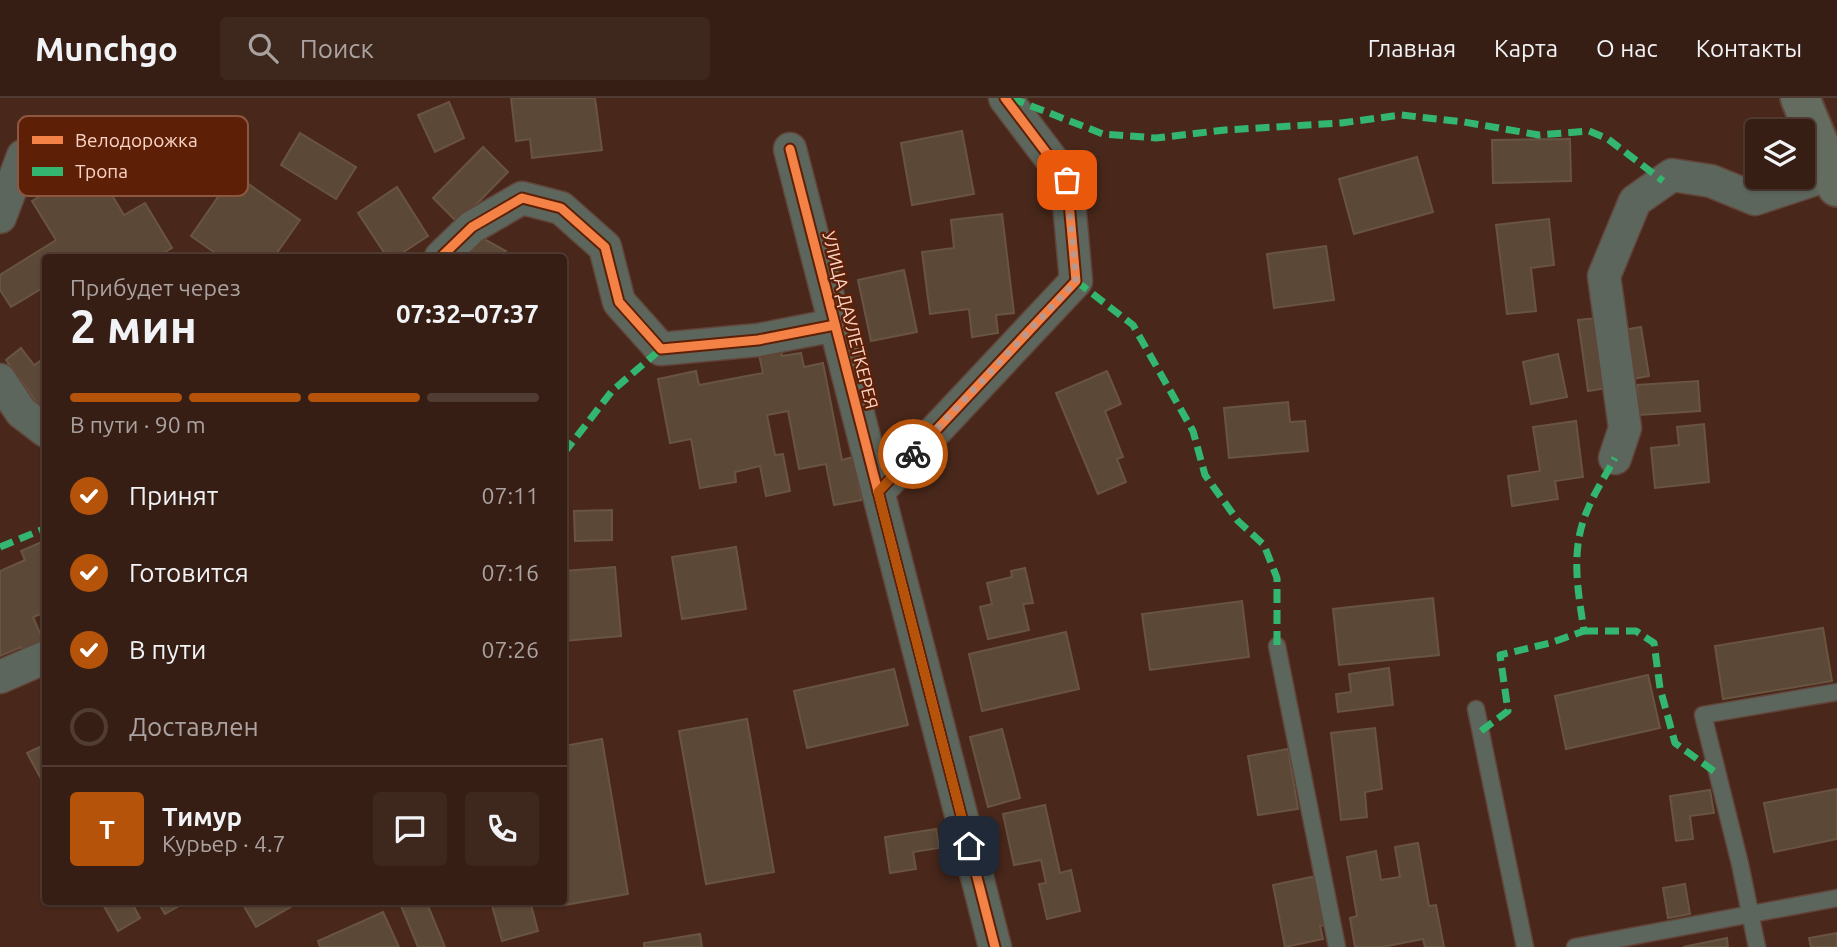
<!DOCTYPE html>
<html lang="ru">
<meta charset="utf-8">
<style>
:root{--surface:#371e14;--page:#3e271d;--text:#f1f3f6;--muted:#aaa2a0;--line:#513c34;--accent:#b45309}
body{margin:0;font-family:Ubuntu,sans-serif;background:var(--page);color:var(--text);height:100vh;display:flex;flex-direction:column;font-size:26px;white-space:nowrap}
*{box-sizing:border-box;margin:0}
p{font-size:23px;color:var(--muted)}
.icon{flex:none;width:38px;height:38px;fill:none;stroke:currentColor;stroke-width:2;stroke-linecap:round;stroke-linejoin:round}
.map{position:relative;flex:1;overflow:hidden}
.sheet{position:absolute;left:42px;top:156px;width:525px;height:651px;display:flex;flex-direction:column;background:var(--surface);border-radius:7px;box-shadow:0 2px 5px #0004,0 0 0 2px var(--line)}
.sheet>*{flex:none}
.fabs{position:absolute;left:1745px;top:21px;display:grid;gap:14px}
.fabs a{display:grid;place-items:center;width:70px;height:70px;border-radius:7px;background:var(--surface);box-shadow:0 2px 5px #0004,0 0 0 2px var(--line);font-size:35px}
.pin{position:absolute;display:grid;place-items:center;width:60px;height:60px;color:#fff;margin:-30px;border-radius:14px;box-shadow:0 4px 10px #0006}
.courier{position:absolute;display:grid;place-items:center;width:70px;height:70px;margin:-35px;border:5px solid #b45309;border-radius:50%;background:#fff;color:#222;box-shadow:0 2px 9px #0007}
.overview em{font-style:normal;font-weight:600}
.overview div{display:flex;flex-direction:column-reverse}
.overview{display:flex;align-items:center;justify-content:space-between;height:119px;padding:0 28px}
h1{font-size:46px;font-weight:600;line-height:52px}
.bar{display:grid;grid-template-columns:repeat(4,1fr);gap:10px 7px;align-content:center;height:84px;padding:0 28px}
.bar i{height:9px;border-radius:5px;background:var(--line)}
.bar .current{background:var(--accent)}
.bar p{grid-column:span 4}
.line{display:flex;align-items:center;gap:18px;padding:0 28px;border-top:2px solid var(--line)}
.line div{flex:1}
.round{display:grid;place-items:center;flex:none;width:74px;height:74px;border-radius:7px;background:var(--page)}
ol{padding:0 28px;list-style:none}
li{display:flex;align-items:center;gap:21px;height:77px}
li p{margin-inline-start:auto}
li .icon{padding:7px;border-radius:50%;background:var(--accent);color:#fff;stroke-width:4}
li:last-child{color:var(--muted)}
li i{width:38px;height:38px;border:4px solid var(--line);border-radius:50%}
header{display:flex;align-items:center;gap:42px;box-sizing:border-box;height:98px;padding:0 35px;background:var(--surface);border-bottom:2px solid var(--line)}
header strong{font-size:33px}
nav{display:flex;gap:38px;margin-inline-start:auto;font-size:24px}
.search{width:490px;height:63px;background:var(--page);display:flex;align-items:center;gap:18px;box-sizing:border-box;padding:0 24px;border-radius:7px;color:var(--muted);font-size:26px}
.map>svg:first-child{display:block}
.building{fill:#5c4837;stroke:#695441;stroke-width:2}
.lines{fill:none;stroke-linecap:round;stroke-linejoin:round}
.service-casing{stroke:#62453a;stroke-width:19}
.minor-casing{stroke:#62453a;stroke-width:35}
.primary-casing{stroke:#62453a;stroke-width:42}
.service{stroke:#5d665c;stroke-width:16}
.minor{stroke:#5d665c;stroke-width:32}
.primary{stroke:#636c5f;stroke-width:38}
.quiet{stroke:#33b770;stroke-width:7;stroke-dasharray:14 7;stroke-linecap:butt}
.cycleway-casing{stroke:#5d2007;stroke-width:13}
.cycleway{stroke:#f48246;stroke-width:9}
.done{stroke:#bd978a;stroke-width:7;stroke-dasharray:0 12.6}
.route{stroke:#b45309;stroke-width:9}
.labels{text-anchor:middle;dominant-baseline:central;stroke-width:5;stroke-linejoin:round;paint-order:stroke}
.street-label{font-size:18px;fill:#fbd3c6;stroke:#5d2007}
.key{fill:#5d2007;stroke:#8c5640;stroke-width:2}
.key-label{font-size:19px;fill:#fbd3c6}
</style>
<header>
<strong>Munchgo</strong>
<div class="search"><svg class="icon" aria-label="search" viewBox="0 0 24 24"><circle cx="10" cy="10" r="6"/><path d="M15 15l6 6"/></svg>Поиск</div>
<nav><a>Главная</a><a>Карта</a><a>О нас</a><a>Контакты</a></nav>
</header>
<div class="map">
<svg width="1837" height="849" viewBox="0 0 1837 849">
<rect width="100%" height="100%" fill="#49281b"/>
<g class="building">
<polygon points="511,0 595,0 602,52 532,60 530,41 516,43"/>
<polygon points="449,4 464,40 435,54 418,17"/>
<polygon points="962,33 974,96 912,107 901,45"/>
<polygon points="300,35 356,69 336,101 281,67"/>
<polygon points="1570,41 1571,83 1493,85 1492,42"/>
<polygon points="483,49 508,74 458,125 433,100"/>
<polygon points="1417,59 1433,114 1354,136 1339,81"/>
<polygon points="93,66 124,117 145,105 172,150 156,159 46,159 46,188 11,209 0,192 0,177 56,142 32,103"/>
<polygon points="234,76 300,122 274,159 221,159 191,138"/>
<polygon points="397,89 428,138 396,159 387,159 358,115"/>
<polygon points="1002,116 1014,215 996,217 998,235 972,239 969,211 930,216 922,154 954,150 951,122"/>
<polygon points="1549,121 1554,167 1531,170 1536,213 1507,216 1496,127"/>
<polygon points="473,135 506,153 502,159 459,159"/>
<polygon points="1326,148 1334,202 1274,210 1267,156"/>
<polygon points="904,172 917,234 871,243 858,182"/>
<polygon points="1598,220 1608,290 1588,293 1578,222"/>
<polygon points="1641,229 1649,278 1627,282 1618,233"/>
<polygon points="780,248 782,258 801,255 804,269 823,265 842,362 853,359 862,402 834,407 826,366 799,371 788,313 767,317 775,357 783,356 790,393 766,398 760,368 735,374 736,384 700,390 691,341 670,345 658,281 696,273 699,287 763,275 758,252"/>
<polygon points="21,250 34,267 46,259 46,318 6,262"/>
<polygon points="1558,256 1567,299 1531,306 1523,264"/>
<polygon points="1107,273 1121,306 1105,313 1123,359 1117,361 1126,384 1098,396 1056,295"/>
<polygon points="1698,283 1700,313 1639,317 1637,287"/>
<polygon points="1288,304 1290,324 1305,323 1308,353 1229,360 1224,310"/>
<polygon points="1576,323 1583,379 1555,383 1558,401 1512,408 1508,378 1540,373 1533,329"/>
<polygon points="1704,326 1709,384 1655,390 1651,350 1679,347 1677,329"/>
<polygon points="612,412 612,442 575,443 574,413"/>
<polygon points="46,442 46,514 33,519 46,549 25,559 21,549 0,558 0,473 25,462 21,453"/>
<polygon points="736,449 746,511 682,521 672,459"/>
<polygon points="615,469 621,538 564,543 564,473"/>
<polygon points="1025,470 1033,505 1023,506 1029,532 988,541 980,509 992,506 987,485 1012,479 1011,473"/>
<polygon points="1433,500 1439,557 1339,567 1333,511"/>
<polygon points="1242,503 1249,559 1150,572 1142,516"/>
<polygon points="1823,530 1832,583 1723,601 1715,548"/>
<polygon points="1066,534 1079,591 982,613 969,556"/>
<polygon points="1389,570 1393,607 1338,614 1336,596 1351,594 1349,576"/>
<polygon points="894,571 908,627 807,650 794,593"/>
<polygon points="1648,577 1660,630 1566,651 1555,598"/>
<polygon points="747,621 774,774 706,786 679,633"/>
<polygon points="1375,630 1382,691 1365,694 1367,719 1341,722 1331,635"/>
<polygon points="1002,631 1020,700 988,709 970,639"/>
<polygon points="602,641 628,796 559,808 558,803 564,803 564,648"/>
<polygon points="46,646 46,690 27,655"/>
<polygon points="1288,651 1298,711 1258,717 1248,658"/>
<polygon points="1837,691 1837,741 1774,754 1764,705"/>
<polygon points="1710,692 1714,715 1690,718 1693,741 1676,743 1670,698"/>
<polygon points="1045,707 1060,775 1071,772 1080,813 1047,821 1039,786 1046,785 1041,762 1014,767 1003,716"/>
<polygon points="936,731 939,750 913,754 916,771 890,775 885,739"/>
<polygon points="1418,745 1429,808 1436,807 1444,849 1425,849 1423,841 1382,849 1355,849 1350,820 1357,818 1347,759 1376,753 1381,782 1400,779 1395,749"/>
<polygon points="1316,778 1326,827 1320,828 1323,841 1285,849 1273,787"/>
<polygon points="1685,786 1690,816 1668,820 1663,790"/>
<polygon points="101,803 131,803 140,820 118,833"/>
<polygon points="157,803 188,803 165,816"/>
<polygon points="245,803 301,803 256,829 242,805"/>
<polygon points="399,803 426,803 445,849 418,849"/>
<polygon points="530,803 538,833 502,843 491,804"/>
<polygon points="383,814 399,849 320,849 318,843"/>
<polygon points="1837,835 1837,849 1811,849 1809,840"/>
<polygon points="700,836 702,849 644,849 644,845"/>
<polygon points="1727,840 1728,849 1683,849"/>
</g>
<g class="lines">
<defs>
<g id="service">
<polyline points="1277,548 1337,849"/>
<polyline points="1476,611 1525,849"/>
<polyline points="1575,849 1837,800"/>
<polyline points="1757,849 1740,766 1703,617 1837,594"/>
</g>
<g id="minor">
<polyline points="790,51 995,849"/>
<polyline points="0,119 23,58"/>
<polyline points="441,159 472,129 522,100 561,110 605,149 619,204 661,251 758,242 835,227"/>
<polyline points="0,282 21,314 46,333"/>
<polyline points="1615,360 1625,330 1604,178 1635,103 1672,77 1711,83 1755,101 1831,76"/>
<polyline points="878,394 1076,183 1067,82 1005,0"/>
<polyline points="0,579 46,559"/>
</g>
<polyline id="primary" points="1800,0 1837,89"/>
</defs>
<use href="#service" class="service-casing"/>
<use href="#minor" class="minor-casing"/>
<use href="#primary" class="primary-casing"/>
<use href="#service" class="service"/>
<use href="#minor" class="minor"/>
<use href="#primary" class="primary"/>
<g class="quiet">
<polyline points="1011,0 1103,36 1156,40 1225,32 1341,25 1401,17 1464,24 1539,37 1589,33 1608,41 1663,83"/>
<polyline points="1076,183 1133,227 1193,333 1205,377 1238,423 1264,447 1277,480 1277,548"/>
<polyline points="564,355 612,293 661,251"/>
<polyline points="0,449 46,430"/>
<polyline points="1584,533 1636,533 1654,545 1660,590 1675,645 1718,676"/>
<path d="M1481,633L1508,613L1500,557L1550,545L1584,533C1578,493 1570,452 1587,413C1594,395 1606,377 1615,360"/>
</g>
<defs>
<g id="cycleway">
<polyline points="790,51 995,849"/>
<polyline points="441,159 472,129 522,100 561,110 605,149 619,204 661,251 758,242 835,227"/>
<polyline points="878,394 1076,183 1067,82 1005,0"/>
</g>
</defs>
<use href="#cycleway" class="cycleway-casing"/>
<use href="#cycleway" class="cycleway"/>
</g>
<g class="lines">
<polyline class="done" points="913,356 1076,183 1067,82"/>
<polyline class="route" points="913,356 878,394 969,748"/>
</g>
<g class="labels">
<g class="street-label">
<text transform="translate(851 222) rotate(76)">УЛИЦА ДАУЛЕТКЕРЕЯ</text>
</g>
</g>
<rect x="18" y="18" width="230" height="80" rx="10" class="key"/>
<rect x="32" y="38" width="31" height="8" fill="#f48246"/>
<rect x="32" y="69" width="31" height="9" fill="#33b770"/>
<g class="key-label">
<text x="75" y="49">Велодорожка</text>
<text x="75" y="80">Тропа</text>
</g>
</svg>
<div class="fabs">
<a><svg class="icon" aria-label="layers" viewBox="0 0 24 24"><path d="M12 4l9 5-9 5-9-5zM3 14l9 5 9-5"/></svg></a>
</div>
<div class="pin" style="left:1067px;top:82px;background:#ea580c"><svg class="icon" aria-label="bag" viewBox="0 0 24 24"><path d="M5 8h14l-1 12H6zM9 8a3 3 0 0 1 6 0"/></svg></div>
<div class="pin" style="left:969px;top:748px;background:#1f2937"><svg class="icon" aria-label="home" viewBox="0 0 24 24"><path d="M3 11l9-7 9 7M6 9v11h12V9"/></svg></div>
<div class="courier" style="left:913px;top:356px"><svg class="icon" aria-label="bike" viewBox="0 0 24 24"><circle cx="6" cy="16" r="4"/><circle cx="18" cy="16" r="4"/><path d="M6 16l4-8h5l3 8M10 8l3 8H6M13 5h3"/></svg></div>
<section class="sheet">
<div class="overview"><div><h1>2 мин</h1><p>Прибудет через</p></div><em>07:32–07:37</em></div>
<div class="bar"><i class="current"></i><i class="current"></i><i class="current"></i><i></i><p>В пути · 90 m</p></div>
<ol>
<li><svg class="icon" aria-label="check" viewBox="0 0 24 24"><path d="M5 12l5 5 9-10"/></svg>Принят<p>07:11</p></li>
<li><svg class="icon" aria-label="check" viewBox="0 0 24 24"><path d="M5 12l5 5 9-10"/></svg>Готовится<p>07:16</p></li>
<li><svg class="icon" aria-label="check" viewBox="0 0 24 24"><path d="M5 12l5 5 9-10"/></svg>В пути<p>07:26</p></li>
<li><i></i>Доставлен</li>
</ol>
<div class="line" style="height:126px"><b class="round" style="background:var(--accent);color:#fff">Т</b><div><b>Тимур</b><p>Курьер · 4.7</p></div><a class="round"><svg class="icon" aria-label="chat" viewBox="0 0 24 24"><path d="M4 5h16v11H9l-5 4z"/></svg></a><a class="round"><svg class="icon" aria-label="phone" viewBox="0 0 24 24"><path d="M5 4h4l2 5-3 2q2 4 5 5l2-3 5 2v4C11 20 4 13 5 4z"/></svg></a></div>
</section>
</div>
